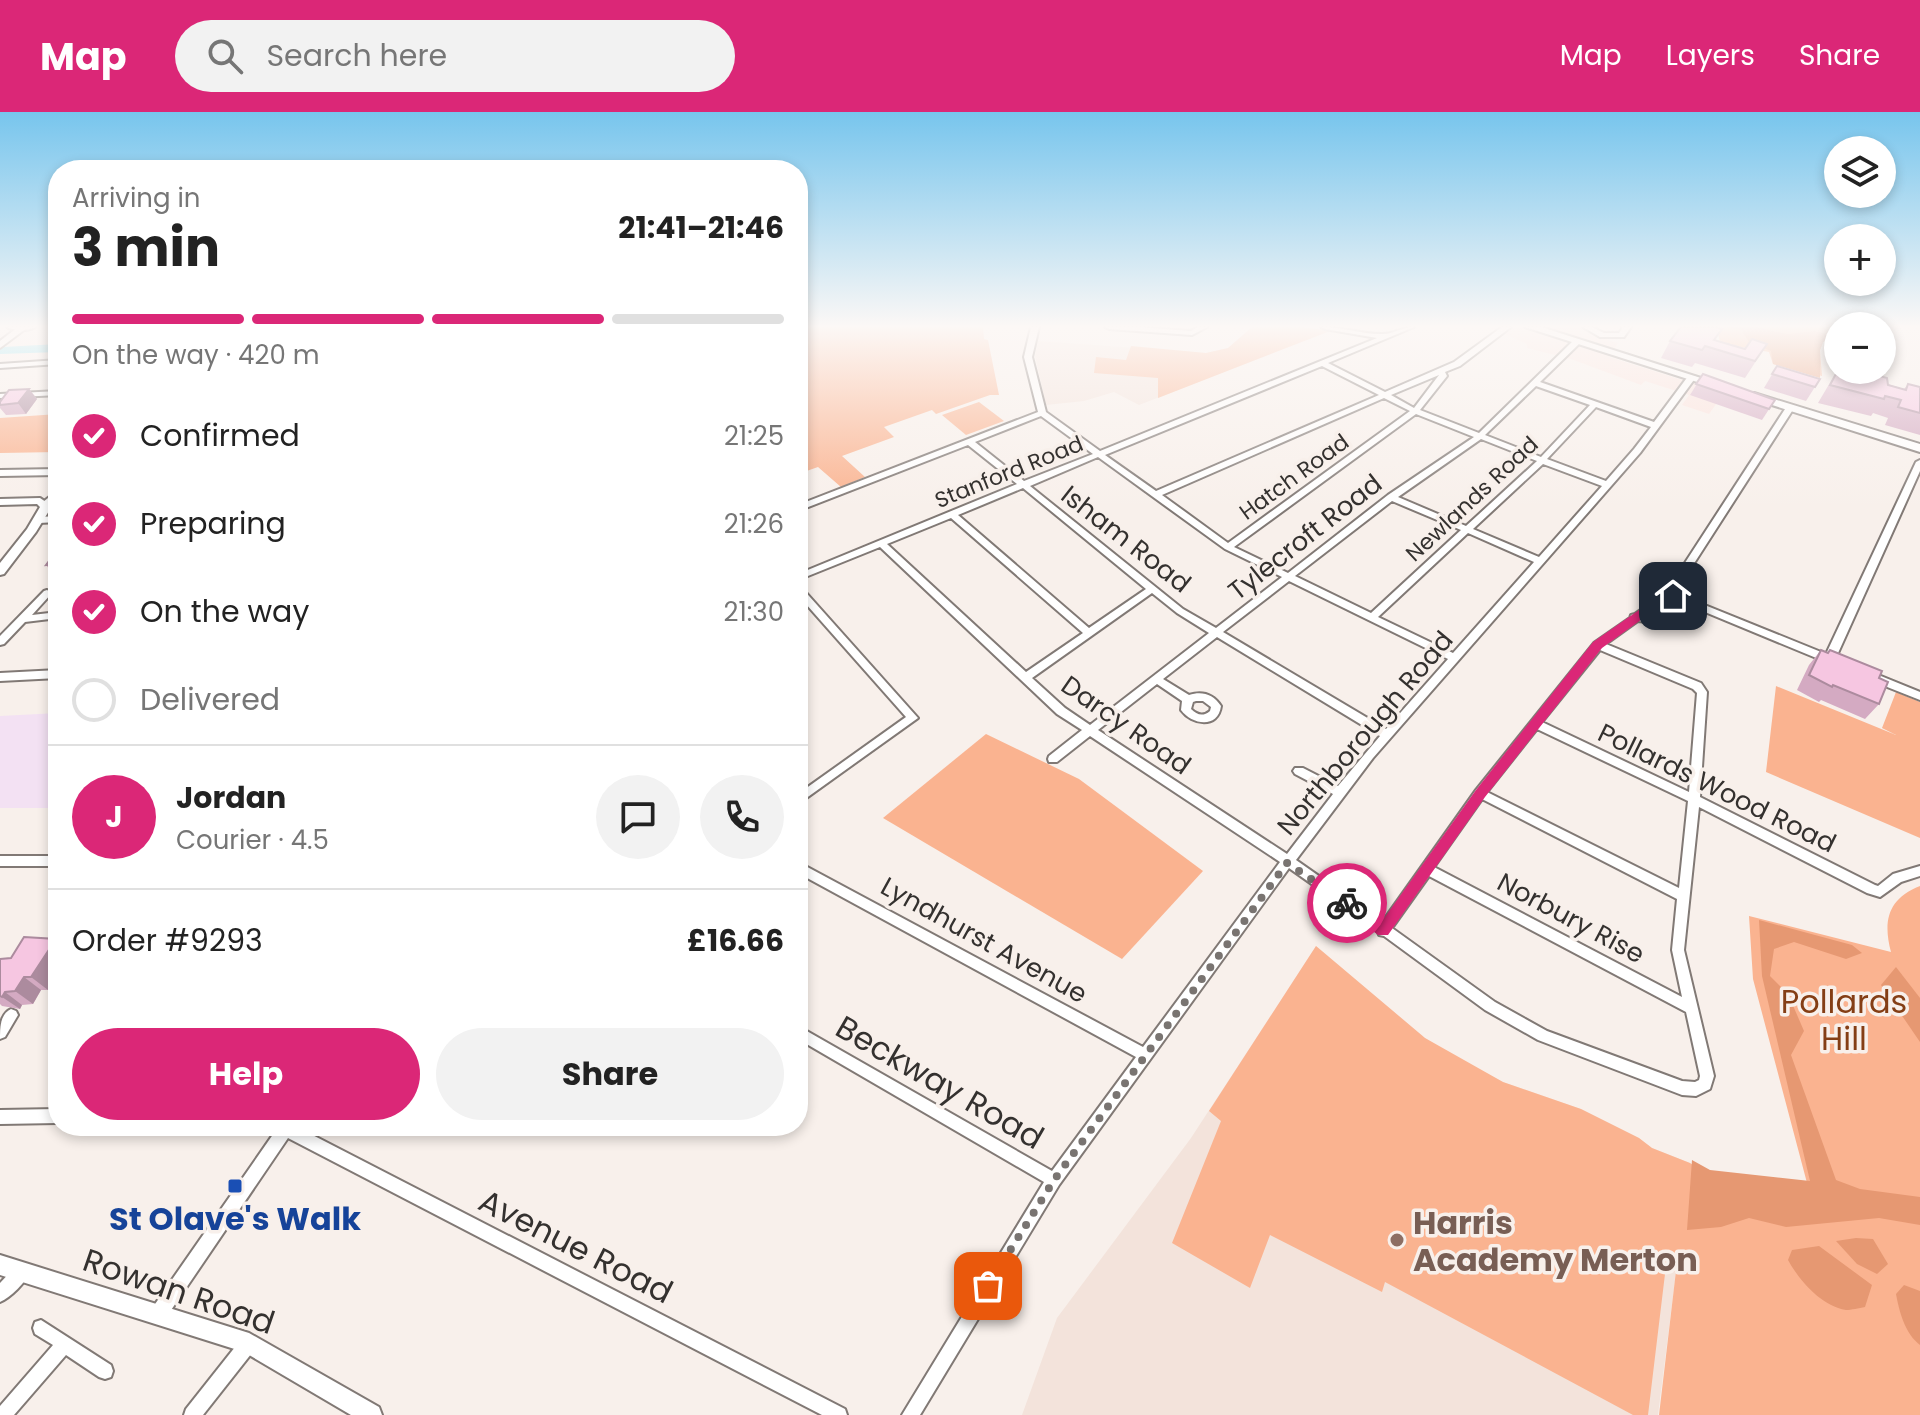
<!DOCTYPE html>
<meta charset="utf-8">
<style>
:root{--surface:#fff;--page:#f2f2f2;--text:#222;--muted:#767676;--line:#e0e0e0;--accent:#db2777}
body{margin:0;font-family:Poppins,sans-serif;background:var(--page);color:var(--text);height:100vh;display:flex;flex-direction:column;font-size:30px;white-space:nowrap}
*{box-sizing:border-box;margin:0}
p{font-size:26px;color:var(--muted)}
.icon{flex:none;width:44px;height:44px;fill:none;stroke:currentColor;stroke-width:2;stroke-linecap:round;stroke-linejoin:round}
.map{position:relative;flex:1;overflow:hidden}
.panel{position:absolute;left:48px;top:48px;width:760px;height:976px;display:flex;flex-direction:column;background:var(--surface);border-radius:32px;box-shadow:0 4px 12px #0003}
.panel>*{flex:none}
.controls{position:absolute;left:1824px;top:24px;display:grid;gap:16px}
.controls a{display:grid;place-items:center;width:72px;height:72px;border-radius:50%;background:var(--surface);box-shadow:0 4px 12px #0003;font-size:40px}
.pin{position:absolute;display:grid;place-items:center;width:68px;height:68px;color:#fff;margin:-34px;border-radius:16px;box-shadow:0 4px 12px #0006}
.courier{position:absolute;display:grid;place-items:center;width:80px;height:80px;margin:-40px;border:6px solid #db2777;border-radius:50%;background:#fff;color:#222;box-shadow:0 2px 10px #0007}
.head em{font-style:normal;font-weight:700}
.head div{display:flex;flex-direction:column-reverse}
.head{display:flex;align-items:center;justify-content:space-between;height:136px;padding:0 24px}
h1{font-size:52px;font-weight:700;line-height:60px}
.bar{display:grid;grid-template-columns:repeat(4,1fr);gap:12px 8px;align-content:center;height:96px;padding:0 24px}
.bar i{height:10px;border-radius:6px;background:var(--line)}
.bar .selected{background:var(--accent)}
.bar p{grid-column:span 4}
.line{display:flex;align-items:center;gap:20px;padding:0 24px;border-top:2px solid var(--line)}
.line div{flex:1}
.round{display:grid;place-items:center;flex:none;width:84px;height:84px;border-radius:42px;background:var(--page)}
ol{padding:0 24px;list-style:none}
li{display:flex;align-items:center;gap:24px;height:88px}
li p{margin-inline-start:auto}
li .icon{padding:8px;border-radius:50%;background:var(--accent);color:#fff;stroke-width:4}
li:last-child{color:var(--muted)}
li i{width:44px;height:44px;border:4px solid var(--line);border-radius:50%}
.button{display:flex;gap:16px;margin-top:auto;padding:16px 24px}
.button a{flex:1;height:92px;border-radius:48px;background:var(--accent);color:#fff;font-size:32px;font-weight:700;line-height:92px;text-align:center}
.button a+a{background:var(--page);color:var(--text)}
header{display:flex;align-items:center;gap:48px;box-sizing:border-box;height:112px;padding:0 40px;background:var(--accent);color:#fff}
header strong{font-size:38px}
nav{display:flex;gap:44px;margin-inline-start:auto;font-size:28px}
.search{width:560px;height:72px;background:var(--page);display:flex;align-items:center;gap:20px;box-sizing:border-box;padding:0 28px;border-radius:44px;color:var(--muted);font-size:30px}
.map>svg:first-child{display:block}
.commercial{fill:#fbe1db}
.industrial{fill:#f3e1f3}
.built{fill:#f3e3db}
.green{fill:#fab390}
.forest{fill:#e69872}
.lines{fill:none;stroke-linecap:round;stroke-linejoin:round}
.river{fill:#6ddef4;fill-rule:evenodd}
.minor-casing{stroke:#817975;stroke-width:4}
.major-casing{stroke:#817975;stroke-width:4}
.highway-casing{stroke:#817975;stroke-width:4}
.minor{fill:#fff;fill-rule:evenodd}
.major{fill:#fff;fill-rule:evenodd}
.highway{fill:#fff;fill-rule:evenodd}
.wall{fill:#d4aac2}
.shaded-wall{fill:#ac8b9e}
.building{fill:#f6c6e1;stroke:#ac8b9e;stroke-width:2}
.route{fill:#db2777}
.done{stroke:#797471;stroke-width:8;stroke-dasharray:0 14.4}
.transit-dot{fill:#1a4fb4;stroke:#f8f0eb;stroke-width:3}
.education-dot{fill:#8d6e63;stroke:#f8f0eb;stroke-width:3}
.labels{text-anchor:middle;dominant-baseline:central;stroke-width:7;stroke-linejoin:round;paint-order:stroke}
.far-street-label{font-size:22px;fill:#34312f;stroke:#f8f0eb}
.street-label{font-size:26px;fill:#34312f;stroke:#f8f0eb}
.near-park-label{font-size:32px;fill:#843e15;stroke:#f8f0eb}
.near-street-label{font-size:32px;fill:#34312f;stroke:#f8f0eb}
.near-transit-label{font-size:32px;font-weight:bold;fill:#164399;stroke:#f8f0eb}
.near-education-label{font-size:32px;font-weight:bold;fill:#785e54;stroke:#f8f0eb;text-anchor:start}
</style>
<header>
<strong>Map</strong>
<div class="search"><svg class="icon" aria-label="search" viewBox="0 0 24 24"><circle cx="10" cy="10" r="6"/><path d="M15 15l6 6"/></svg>Search here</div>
<nav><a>Map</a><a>Layers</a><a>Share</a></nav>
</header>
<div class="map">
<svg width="1920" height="1303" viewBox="0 0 1920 1303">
<rect width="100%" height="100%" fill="#f8f0eb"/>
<polygon class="commercial" points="1488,215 1583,215 1600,226 1618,231 1609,245 1724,281 1709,302 1682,293 1689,283 1645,269 1641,273 1571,247 1527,236 1527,232"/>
<polygon class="industrial" points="58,601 58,696 0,696 0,604"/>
<g class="built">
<polygon points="1252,215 1303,215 1330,219 1139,293 1114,280 1084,289 1046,293 1035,244 1038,229 1206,241 1228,236"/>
<polygon points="1316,834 1425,926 1451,943 1503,970 1581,997 1639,1026 1652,1036 1690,1051 1658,1303 1022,1303 1057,1206 1191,1026"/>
</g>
<g class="green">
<polygon points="798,215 983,215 984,227 988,228 999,283 990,283 936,302 932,298 884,315 894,325 842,344 865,365 841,375 818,355 798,362"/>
<polygon points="1252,215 1303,215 1330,219 1158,286 1158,266 1094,261 1096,245 1126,248 1131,234 1206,241 1228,236"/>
<polygon points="1699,215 1838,215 1838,224 1823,230 1820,238 1822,264 1773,252 1769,240 1720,231 1718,220"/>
<polygon points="979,290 1004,309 966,323 942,303"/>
<polygon points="58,302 58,340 0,341 0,306"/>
<polygon points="1776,574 1896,623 1882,616 1896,580 1920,590 1920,726 1766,660"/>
<polygon points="986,622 1079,667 1203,759 1122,847 883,706"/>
<path d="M1920,774V1303H1659L1676,1159L1665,1162L1648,1303H1633L1385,1170L1382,1180L1270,1123L1250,1176L1172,1131L1221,1009L1209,999L1316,834L1425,926L1503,970L1581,997L1639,1026L1652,1036L1690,1051L1720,1070L1811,1086L1753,867L1749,804L1891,840C1883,810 1887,787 1920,774Z"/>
</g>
<g class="forest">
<polygon points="1725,215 1755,215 1788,222 1814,219 1838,224 1823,230 1820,238 1820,266 1773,252 1771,239 1749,230 1741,218"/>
<polygon points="1759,808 1852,833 1862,841 1846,847 1794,830 1774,837 1770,864 1788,882 1804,919 1791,943 1836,1068 1860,1077 1920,1085 1920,1113 1879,1106 1786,1115 1749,1106 1721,1115 1687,1118 1692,1048 1710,1058 1810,1069 1762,864"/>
<polygon points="1896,855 1920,886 1920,930 1881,873"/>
<polygon points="1856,1126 1873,1127 1888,1152 1877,1162 1857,1152 1836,1129"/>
<path d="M1819,1134L1872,1173L1865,1195C1859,1196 1851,1198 1846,1198C1821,1194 1799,1168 1788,1148L1792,1138Z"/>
<path d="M1904,1173L1920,1179V1233C1905,1222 1899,1199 1896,1182Z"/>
</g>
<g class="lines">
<polygon class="river" points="58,232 58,240 0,242 0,236 3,235"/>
<defs>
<g id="minor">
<path d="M7,215H35C29,219 13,219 7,215Z"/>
<path d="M1031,215H1039L1032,245L1046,300L1100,339L1377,226L1325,217L1321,215C1342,215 1361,222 1381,222C1392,223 1402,215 1414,215L1328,251L1385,280L1454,250L1502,215H1511L1460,254L1445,260L1447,264L1420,298L1479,321L1574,228L1581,230L1540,270L1654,310L1689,263L1696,265L1640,341L1373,646L1296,748L1383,809L1476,678L1594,531L1630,506L1631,503L1635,502L1666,480L1787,294L1794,296L1675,481L1826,542L1916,350L1920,348V359L1834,550H1826L1688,493L1648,510L1638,509L1606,532L1701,571L1707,580L1700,685L1875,773L1878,774L1893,762L1920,754V764L1901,770L1880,785L1867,781L1699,695L1684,838L1714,964L1710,977L1696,984L1682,983L1538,928L1485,898L1384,824L1379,823L1377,818L1289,756L1059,1073L920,1303H902L1044,1070L798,927V914L1052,1059L1136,945L798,761V750L1143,935L1280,750L1090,624L1057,650H1049L1048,647L1049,644L1082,618L1057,602L880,435L798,468V462L1017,372L968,333L798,399V393L1038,300L1024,245ZM1322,254L1379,283L1156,379L1105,343ZM1439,263L1414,296L1391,283ZM1536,274L1590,293L1541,345L1485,323ZM1384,286L1410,299L1228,431L1162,383ZM1596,295L1651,315L1634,337L1606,369L1547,347ZM1416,302L1474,325L1388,383L1288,461L1234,435ZM1041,304L1093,342L1024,369L975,330ZM1481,327L1537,349L1466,414L1398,385ZM1098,345L1225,437L1282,465L1216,516L1183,497L1030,374ZM1543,352L1602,374L1539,445L1473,417ZM1023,376L1146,477L1089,516L958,403ZM1392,389L1461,418L1371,501L1295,464ZM951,406L1083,521L1026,560L887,432ZM1468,421L1534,450L1453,541L1378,505ZM1289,469L1448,547L1386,617L1223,520ZM1152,481L1177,501L1209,521L1090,613L1065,596L1032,566ZM1670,486L1679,490L1644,505ZM1217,525L1380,624L1338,674L1303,656H1295L1293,659L1295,662L1333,682L1287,742L1098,618L1157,572L1182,589L1181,598C1192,613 1218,617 1221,594C1213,582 1202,579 1189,583L1163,567ZM1600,538L1693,577L1697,581L1689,680L1542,610ZM1196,589H1203L1211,595L1210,599C1203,605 1197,603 1191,597L1193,590ZM1537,617L1688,689L1679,776L1487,680ZM1482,687L1677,787L1672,838L1682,885L1434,755ZM1429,764L1686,900L1700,964L1699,968L1695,970L1682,969L1547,919L1495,890L1392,816Z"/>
<polygon points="1105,215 1138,215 1191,219 1198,215 1207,215 1192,223 1109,217"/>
<polygon points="1583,215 1592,215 1604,221 1619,221 1623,215 1631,215 1624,225 1600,225"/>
<polygon points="58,248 58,252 0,256 0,252"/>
<polygon points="58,279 58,283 0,286 0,282"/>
<polygon points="58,357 58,363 0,364 0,358"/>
<polygon points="58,378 58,386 49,394 43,394 43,390"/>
<polygon points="58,404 58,410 39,411 35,408 39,405"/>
<polygon points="798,474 801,475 918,606 798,692 798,682 906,605 798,483"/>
<polygon points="47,478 52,481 32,503 58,500 58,506 25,510 4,532 0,533 0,524 44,479"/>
<polygon points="58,558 58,566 0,569 0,561"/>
<polygon points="1876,562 1920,580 1920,588 1872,569 1871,566 1872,563"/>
<rect x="0" y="744" width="58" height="10"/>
<path d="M11,897L16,899L18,903L5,925L0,927C0,916 0,902 11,897Z"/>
<polygon points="58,997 58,1011 0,1012 0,998"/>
<polygon points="266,1014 295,1014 845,1297 847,1303 822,1303 288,1026 165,1207 159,1209 153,1207 151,1201 153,1195 274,1021 268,1019"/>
<path d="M22,1152L28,1154L30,1160C25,1171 11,1185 0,1190V1171L16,1154Z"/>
<polygon points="41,1208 111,1253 113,1259 111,1265 105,1267 99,1265 66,1243 14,1303 0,1303 0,1294 53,1233 35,1222 33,1216 35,1210"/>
<polygon points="249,1223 255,1225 257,1231 255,1237 203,1303 184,1303 186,1297 243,1225"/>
</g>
<g id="major">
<polygon points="18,215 28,215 0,236 0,229"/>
<polygon points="40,386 52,394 36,420 4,462 0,463 0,451 27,417 40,395 37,392 0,393 0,387"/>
<polygon points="0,1143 249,1221 379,1295 382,1303 351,1303 244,1240 0,1163"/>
</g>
<g id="highway">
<polygon points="1525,215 1541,215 1726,274 1716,276"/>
<polygon points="1754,281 1920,332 1920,340 1750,286 1748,284"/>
</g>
</defs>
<use href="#minor" class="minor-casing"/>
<use href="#major" class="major-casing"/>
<use href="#highway" class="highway-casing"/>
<use href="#minor" class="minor"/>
<use href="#major" class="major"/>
<use href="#highway" class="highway"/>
</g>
<g class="wall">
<polygon points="1670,229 1715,229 1745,237 1767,232 1745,266 1695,251 1692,255 1661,246"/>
<polygon points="1777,254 1820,267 1806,289 1764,276"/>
<polygon points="1838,257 1904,277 1908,272 1920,275 1920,323 1885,313 1888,306 1873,301 1871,304 1818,291"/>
<polygon points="1703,262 1775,288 1762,308 1690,283"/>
<polygon points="29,277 37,287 26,302 6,303 0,296 0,290"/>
<polygon points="58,437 58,464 55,464 46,453"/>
<polygon points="1821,538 1879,566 1879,592 1865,607 1821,588 1819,590 1797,578 1809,553"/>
<polygon points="56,827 58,829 58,862 48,878 41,878 33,892 22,893 20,897 2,894 0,892 0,847 11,846"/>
</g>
<g class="shaded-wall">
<polygon points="29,277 37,287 26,302 18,291"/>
<polygon points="56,827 58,829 58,862 48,878 31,865"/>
<polygon points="24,865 41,878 33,892 15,879"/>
<polygon points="5,880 22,893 20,897 2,885"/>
</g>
<g class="building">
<polygon points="1681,215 1715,215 1722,217 1714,228 1745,237 1752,227 1767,232 1755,249 1705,234 1702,238 1670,229"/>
<polygon points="1777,254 1820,267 1815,275 1772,262"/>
<polygon points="1838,258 1858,258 1887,266 1888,273 1906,278 1908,272 1920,275 1920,301 1898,295 1901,288 1885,284 1884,287 1830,273"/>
<polygon points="1703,262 1775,288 1769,297 1696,272"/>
<polygon points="29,277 18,291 0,293 0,290 9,278"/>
<polygon points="58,437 58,452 46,453"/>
<polygon points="1821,538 1828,541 1830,538 1882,559 1879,566 1888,570 1879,592 1833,573 1832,575 1809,563"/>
<polygon points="24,825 56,827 31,865 24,865 15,879 5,880 2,885 0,884 0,847 11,846"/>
</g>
<linearGradient id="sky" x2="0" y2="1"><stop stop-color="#77c5ed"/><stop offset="0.54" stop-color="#fcf8f6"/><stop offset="1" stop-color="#fcf8f6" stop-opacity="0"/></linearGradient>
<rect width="1920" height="397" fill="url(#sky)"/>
<polygon class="route" points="1665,480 1673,480 1679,484 1670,487 1602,536 1485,685 1388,823 1378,823 1342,795 1342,787 1353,787 1382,809 1476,678 1593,530"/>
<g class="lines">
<polyline class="done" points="988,1174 1054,1068 1287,751 1347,791"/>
</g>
<rect class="transit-dot" x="227" y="1066" width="16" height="16" rx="4"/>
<circle class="education-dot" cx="1397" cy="1128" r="8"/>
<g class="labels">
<g class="far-street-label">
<text transform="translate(1009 360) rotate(-22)">Stanford Road</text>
<text transform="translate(1294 365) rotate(-36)">Hatch Road</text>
<text transform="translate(1472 387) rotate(-43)">Newlands Road</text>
</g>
<g class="street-label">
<text transform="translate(1305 425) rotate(-38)">Tylecroft Road</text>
<text transform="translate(1126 427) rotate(38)">Isham Road</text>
<text transform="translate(1126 613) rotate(35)">Darcy Road</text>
<text transform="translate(1365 621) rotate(-50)">Northborough Road</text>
<text transform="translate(1717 676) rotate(26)">Pollards Wood Road</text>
<text transform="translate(1571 806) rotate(28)">Norbury Rise</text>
<text transform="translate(984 828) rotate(29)">Lyndhurst Avenue</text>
</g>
<g class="near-park-label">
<text x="1844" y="889">Pollards<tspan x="1844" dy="37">Hill</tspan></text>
</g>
<g class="near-street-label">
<text transform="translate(940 970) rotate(30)">Beckway Road</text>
<text transform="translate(576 1134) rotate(27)">Avenue Road</text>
<text transform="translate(179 1179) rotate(19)">Rowan Road</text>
</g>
<g class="near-transit-label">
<text x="235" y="1106">St Olave's Walk</text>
</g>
<g class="near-education-label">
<text x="1413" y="1110">Harris<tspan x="1413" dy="37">Academy Merton</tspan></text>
</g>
</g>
</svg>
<div class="controls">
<a><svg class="icon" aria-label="layers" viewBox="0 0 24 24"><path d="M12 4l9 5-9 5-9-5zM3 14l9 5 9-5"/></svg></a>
<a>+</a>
<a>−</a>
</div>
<div class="pin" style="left:988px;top:1174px;background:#ea580c"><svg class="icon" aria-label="bag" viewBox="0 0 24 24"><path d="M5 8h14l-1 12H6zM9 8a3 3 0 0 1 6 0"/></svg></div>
<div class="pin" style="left:1673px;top:484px;background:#1f2937"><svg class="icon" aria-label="home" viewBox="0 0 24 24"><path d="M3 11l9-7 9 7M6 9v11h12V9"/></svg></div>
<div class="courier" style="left:1347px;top:791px"><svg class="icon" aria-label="bike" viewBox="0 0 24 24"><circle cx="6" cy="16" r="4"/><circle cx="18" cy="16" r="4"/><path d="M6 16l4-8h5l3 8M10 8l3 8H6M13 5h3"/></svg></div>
<section class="panel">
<div class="head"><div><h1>3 min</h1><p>Arriving in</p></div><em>21:41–21:46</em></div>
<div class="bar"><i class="selected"></i><i class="selected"></i><i class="selected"></i><i></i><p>On the way · 420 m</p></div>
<ol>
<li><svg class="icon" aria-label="check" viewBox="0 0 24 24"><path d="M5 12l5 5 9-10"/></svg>Confirmed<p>21:25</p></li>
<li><svg class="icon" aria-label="check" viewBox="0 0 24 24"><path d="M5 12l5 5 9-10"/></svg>Preparing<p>21:26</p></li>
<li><svg class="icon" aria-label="check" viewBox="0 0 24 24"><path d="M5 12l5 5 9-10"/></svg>On the way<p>21:30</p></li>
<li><i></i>Delivered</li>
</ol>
<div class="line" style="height:144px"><b class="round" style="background:var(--accent);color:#fff">J</b><div><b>Jordan</b><p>Courier · 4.5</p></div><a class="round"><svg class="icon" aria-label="chat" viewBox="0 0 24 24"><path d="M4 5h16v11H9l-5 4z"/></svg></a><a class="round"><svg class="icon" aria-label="phone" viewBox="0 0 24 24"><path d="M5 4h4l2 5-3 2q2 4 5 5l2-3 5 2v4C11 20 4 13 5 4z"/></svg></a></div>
<div class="line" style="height:104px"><div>Order #9293</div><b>£16.66</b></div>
<div class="button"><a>Help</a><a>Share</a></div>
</section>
</div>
